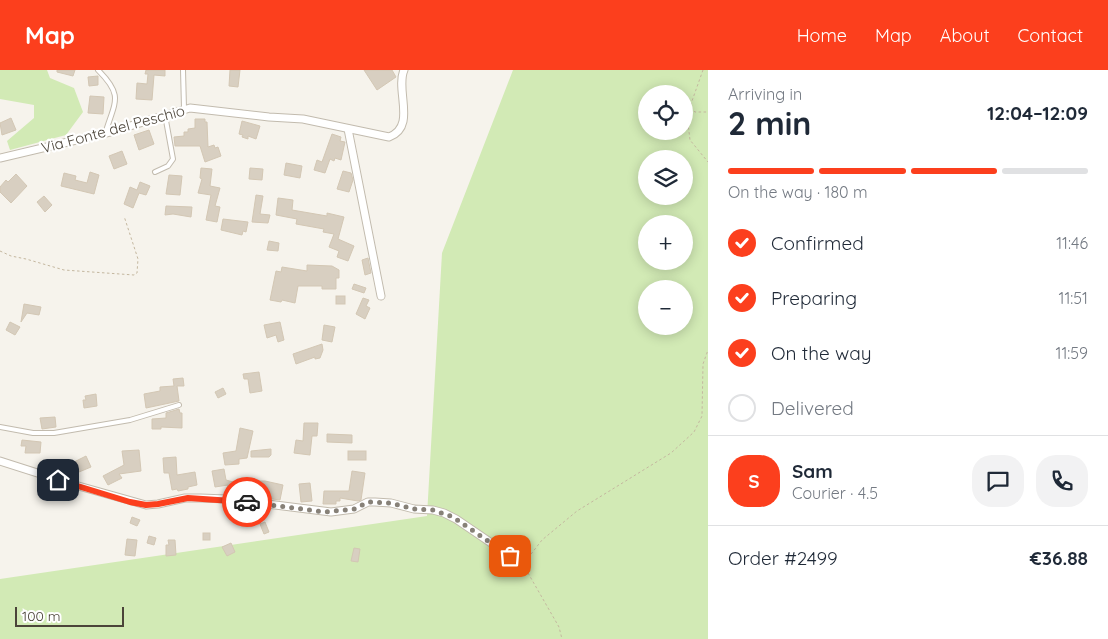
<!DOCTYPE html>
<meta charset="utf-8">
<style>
:root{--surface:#fff;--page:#f2f2f3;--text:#1f2937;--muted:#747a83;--line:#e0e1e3;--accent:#fc3f1d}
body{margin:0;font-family:Quicksand,sans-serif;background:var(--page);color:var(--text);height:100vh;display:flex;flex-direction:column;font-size:19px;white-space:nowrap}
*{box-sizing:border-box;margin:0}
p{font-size:16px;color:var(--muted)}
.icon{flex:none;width:28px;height:28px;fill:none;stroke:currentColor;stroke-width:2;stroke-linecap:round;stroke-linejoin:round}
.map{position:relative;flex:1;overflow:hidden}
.side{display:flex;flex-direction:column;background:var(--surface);width:400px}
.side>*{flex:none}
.controls{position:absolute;left:638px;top:15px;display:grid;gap:10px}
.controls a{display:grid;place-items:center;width:55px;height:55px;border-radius:50%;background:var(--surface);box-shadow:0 2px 12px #0003;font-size:25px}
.scale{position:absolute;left:15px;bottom:12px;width:109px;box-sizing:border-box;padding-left:5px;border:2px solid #4b4439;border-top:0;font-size:14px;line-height:18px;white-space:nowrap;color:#4b4439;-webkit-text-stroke:4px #fff;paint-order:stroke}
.pin{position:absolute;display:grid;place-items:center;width:42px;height:42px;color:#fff;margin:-21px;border-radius:10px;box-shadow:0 2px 8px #0006}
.courier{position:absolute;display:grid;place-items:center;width:50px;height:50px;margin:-25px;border:4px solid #fc3f1d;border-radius:50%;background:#fff;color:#222;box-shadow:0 1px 6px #0007}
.headline em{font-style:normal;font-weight:700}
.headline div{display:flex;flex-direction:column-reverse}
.headline{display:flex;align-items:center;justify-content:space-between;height:85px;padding:0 20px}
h1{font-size:32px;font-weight:700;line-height:38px}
.bar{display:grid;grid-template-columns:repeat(4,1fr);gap:8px 5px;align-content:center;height:60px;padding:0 20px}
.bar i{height:6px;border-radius:4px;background:var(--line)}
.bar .current{background:var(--accent)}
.bar p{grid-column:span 4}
.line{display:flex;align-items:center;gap:12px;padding:0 20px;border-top:1px solid var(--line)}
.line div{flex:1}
.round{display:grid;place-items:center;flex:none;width:52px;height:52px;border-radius:20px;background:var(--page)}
ol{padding:0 20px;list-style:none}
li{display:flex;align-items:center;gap:15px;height:55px}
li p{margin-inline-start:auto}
li .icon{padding:5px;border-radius:50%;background:var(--accent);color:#fff;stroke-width:4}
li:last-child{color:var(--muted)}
li i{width:28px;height:28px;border:2px solid var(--line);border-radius:50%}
header{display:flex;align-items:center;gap:30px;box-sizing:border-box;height:70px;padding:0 25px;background:var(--accent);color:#fff}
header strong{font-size:24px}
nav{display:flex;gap:28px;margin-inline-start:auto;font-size:18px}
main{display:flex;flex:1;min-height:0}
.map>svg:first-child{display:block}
.green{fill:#d2eab5;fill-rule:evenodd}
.building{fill:#d8cfc1;stroke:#d3c7b4}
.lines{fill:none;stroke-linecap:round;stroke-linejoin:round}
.lane-casing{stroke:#c2bbae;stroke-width:6}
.street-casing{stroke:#c2bbae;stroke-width:9}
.path{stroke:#c4b79f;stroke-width:1;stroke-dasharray:2.5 2.5;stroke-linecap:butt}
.lane{stroke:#fff;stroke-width:4}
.street{stroke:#fff;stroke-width:7}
.done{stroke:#878178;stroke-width:5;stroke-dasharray:0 9}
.route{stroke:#fc3f1d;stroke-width:6}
.labels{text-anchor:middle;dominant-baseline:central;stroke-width:4.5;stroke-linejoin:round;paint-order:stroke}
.street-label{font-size:15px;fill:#4b4439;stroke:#fff}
</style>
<header>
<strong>Map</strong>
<nav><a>Home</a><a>Map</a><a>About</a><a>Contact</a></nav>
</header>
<main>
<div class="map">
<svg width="708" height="569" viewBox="0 0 708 569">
<rect width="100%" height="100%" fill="#f6f3ec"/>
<g class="green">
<polygon points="0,0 47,0 50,8 74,18 83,42 66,65 10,80 7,71 34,48 34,35 0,29"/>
<path d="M513,0H708V569H0V509L427,446L442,183ZM646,24H684V61H646ZM646,89H684V126H646ZM646,154H684V191H646ZM646,219H684V256H646Z"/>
</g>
<g class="building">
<polygon points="57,0 75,0 73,6 57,2"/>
<polygon points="146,0 165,0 165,6 154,5 152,30 136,29 137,13 147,14 148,4 145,4"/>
<polygon points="230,0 240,0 238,17 229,16"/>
<polygon points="364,0 392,0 396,7 377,20"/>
<polygon points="98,6 98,15 89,16 88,7"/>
<polygon points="90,26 104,27 103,44 88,43"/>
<polygon points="11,48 16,60 2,65 0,53"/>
<polygon points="195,49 205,49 205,52 207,52 208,77 214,75 215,78 218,77 221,86 205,92 200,76 175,76 174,67 184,66 184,62 188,62 188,59 195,58"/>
<polygon points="242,51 260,56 256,69 248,66 248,69 242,67 243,65 239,64"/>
<polygon points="149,60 154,74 139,80 134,65"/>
<polygon points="332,64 341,67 340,71 345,72 341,90 335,88 334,91 330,89 325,103 314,100 317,90 322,92"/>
<polygon points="122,81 127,94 114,99 109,86"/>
<polygon points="286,93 302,96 300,108 284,105"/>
<polygon points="201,98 212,99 210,116 220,118 215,136 220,137 217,152 206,150 211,125 198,123 202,109 200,108"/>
<polygon points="250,98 263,99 262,110 249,109"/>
<polygon points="343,101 351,103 353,110 349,122 337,119"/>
<polygon points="90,102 99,105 94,124 61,116 64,103 76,106 75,110 87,113"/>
<polygon points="16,104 27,116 11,133 0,122 0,117 6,110 8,112"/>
<polygon points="169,105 182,106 180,125 166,124"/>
<polygon points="140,112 150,116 146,125 139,123 133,138 124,134 130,117 137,120"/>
<polygon points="256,125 263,126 260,144 270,145 268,153 252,152"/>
<polygon points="44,126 52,135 45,142 37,132"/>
<polygon points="278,128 293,130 292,140 327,146 327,143 344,147 338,169 354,176 348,191 337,187 339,181 329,177 334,164 323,162 324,159 296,154 297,149 276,145"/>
<polygon points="166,136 192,137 191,147 173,144 165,145"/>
<polygon points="223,149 248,152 246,162 243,161 242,165 221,160"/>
<polygon points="269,171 279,173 278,181 267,180"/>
<polygon points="368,188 371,203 365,205 362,190"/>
<polygon points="307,195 332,196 339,200 339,208 336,208 336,219 322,219 322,216 298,216 295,233 282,230 281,232 270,230 276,201 281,202 282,197 307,201"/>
<polygon points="354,214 366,218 364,223 352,219"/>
<rect x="336" y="226" width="9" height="8"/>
<polygon points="363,228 369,230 366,236 370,238 365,249 356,244"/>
<polygon points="24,234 41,237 39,245 27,243 21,252"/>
<polygon points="10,252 20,257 15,265 6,260"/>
<polygon points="280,252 284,270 278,272 276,265 267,268 264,255"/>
<polygon points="324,255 335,257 332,272 322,270"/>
<polygon points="322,274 323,280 320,288 315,289 315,287 296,294 293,284"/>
<polygon points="259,302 262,321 250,323 248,309 244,309 243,304"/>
<polygon points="183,308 184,316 177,316 179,331 146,338 144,324 160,321 160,317 174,316 173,309"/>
<polygon points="223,318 226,324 218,328 215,322"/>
<polygon points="96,324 97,336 84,338 83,330 86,330 85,326"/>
<polygon points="179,339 180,343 182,343 182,358 161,357 161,359 152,359 152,349 166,348 166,343"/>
<polygon points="55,347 56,357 42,359 40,348"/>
<polygon points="304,353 318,353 317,366 312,366 310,385 294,383 296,370 303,371"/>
<polygon points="240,358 253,361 247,388 239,389 239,394 225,395 223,383 236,381"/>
<polygon points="327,364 352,365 352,373 327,372"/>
<polygon points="22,370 41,372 40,383 25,383 26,376 21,376"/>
<polygon points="271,379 271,385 269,387 251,387 251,381"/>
<polygon points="139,380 141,401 119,404 122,408 108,415 103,406 124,395 122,381"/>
<rect x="348" y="381" width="18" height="9"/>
<polygon points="86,386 91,397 79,402 74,392"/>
<polygon points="176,387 177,405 195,402 197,415 188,417 188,419 178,421 177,419 172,420 169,403 164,403 163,388"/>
<polygon points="224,399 226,410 240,414 237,425 225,424 228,415 215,417 212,401"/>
<polygon points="352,401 365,403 361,430 358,431 340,428 340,431 336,431 336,434 323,434 324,421 349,421"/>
<polygon points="250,411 265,411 283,415 280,430 250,426"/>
<polygon points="310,413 312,431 301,432 299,414"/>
<polygon points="132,447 140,450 137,456 130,453"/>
<polygon points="265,452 269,462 264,464 260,454"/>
<rect x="203" y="463" width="7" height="7"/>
<polygon points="149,466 156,468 154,475 147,473"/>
<polygon points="127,469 137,470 135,486 125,485"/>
<polygon points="168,470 175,470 176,485 166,486 166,475 169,475"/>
<polygon points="231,473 235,482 227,486 222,477"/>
<polygon points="354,478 360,479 358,492 351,491"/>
</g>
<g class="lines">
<defs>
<g id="lane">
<path d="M98,0C124,26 115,31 105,64"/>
<polyline points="183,0 184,38"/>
<polyline points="155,102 168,96 173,89 165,45"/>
<polyline points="0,357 33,363 54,363 130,350 179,335"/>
</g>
<g id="street">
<polyline points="348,59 381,226"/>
<path d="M0,88L110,62L190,38L269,47L303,49L389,67C417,57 395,20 404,0"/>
<polyline points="0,391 75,415 146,435 158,434 185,428 200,428 227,429 331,442 354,439 368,432 375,432 391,433 414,439 433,440 444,443 456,449 525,496"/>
</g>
</defs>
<use href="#lane" class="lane-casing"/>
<use href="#street" class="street-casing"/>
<g class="path">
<polyline points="703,0 687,45 690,70 708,92"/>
<polyline points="690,38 695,42 708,42"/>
<polyline points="0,181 11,186 26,189 64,200 134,205 137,203 138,189 124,146"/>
<polyline points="528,488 542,470 577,441 671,383 694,362 702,346 703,294 708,280"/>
<polyline points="528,503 559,557 562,569"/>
</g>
<use href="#lane" class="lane"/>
<use href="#street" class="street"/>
</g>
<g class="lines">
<polyline class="done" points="247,432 325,442 354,439 368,432 391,433 414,439 433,440 453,447 510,486"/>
<polyline class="route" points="58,410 130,432 146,435 158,434 188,428 247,432"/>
</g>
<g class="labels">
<g class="street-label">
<text transform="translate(113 59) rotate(-15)">Via Fonte del Peschio</text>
</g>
</g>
</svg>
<div class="controls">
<a><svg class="icon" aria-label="locate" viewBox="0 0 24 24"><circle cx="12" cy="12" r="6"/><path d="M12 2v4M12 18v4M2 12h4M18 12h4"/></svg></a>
<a><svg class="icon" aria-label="layers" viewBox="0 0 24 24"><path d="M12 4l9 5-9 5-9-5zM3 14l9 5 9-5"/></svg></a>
<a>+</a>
<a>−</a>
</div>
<div class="scale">100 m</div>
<div class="pin" style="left:510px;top:486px;background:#ea580c"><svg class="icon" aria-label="bag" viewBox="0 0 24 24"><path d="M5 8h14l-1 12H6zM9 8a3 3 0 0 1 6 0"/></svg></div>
<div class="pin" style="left:58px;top:410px;background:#1f2937"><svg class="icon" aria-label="home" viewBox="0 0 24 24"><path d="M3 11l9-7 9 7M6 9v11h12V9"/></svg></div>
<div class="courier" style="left:247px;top:432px"><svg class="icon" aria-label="car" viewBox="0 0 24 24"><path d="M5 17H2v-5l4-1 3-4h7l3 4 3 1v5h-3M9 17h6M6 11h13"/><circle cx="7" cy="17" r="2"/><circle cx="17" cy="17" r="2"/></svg></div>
</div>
<section class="side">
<div class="headline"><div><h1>2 min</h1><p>Arriving in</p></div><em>12:04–12:09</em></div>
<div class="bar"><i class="current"></i><i class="current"></i><i class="current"></i><i></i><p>On the way · 180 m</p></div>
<ol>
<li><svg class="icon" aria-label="check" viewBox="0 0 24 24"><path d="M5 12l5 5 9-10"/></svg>Confirmed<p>11:46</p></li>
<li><svg class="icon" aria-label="check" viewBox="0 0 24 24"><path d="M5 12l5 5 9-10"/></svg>Preparing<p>11:51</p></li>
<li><svg class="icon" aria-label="check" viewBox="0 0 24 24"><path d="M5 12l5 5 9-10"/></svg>On the way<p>11:59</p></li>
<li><i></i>Delivered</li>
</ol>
<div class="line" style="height:90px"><b class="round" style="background:var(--accent);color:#fff">S</b><div><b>Sam</b><p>Courier · 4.5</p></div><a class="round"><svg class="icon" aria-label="chat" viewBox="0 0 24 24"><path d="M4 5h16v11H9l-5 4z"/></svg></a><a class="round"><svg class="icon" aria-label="phone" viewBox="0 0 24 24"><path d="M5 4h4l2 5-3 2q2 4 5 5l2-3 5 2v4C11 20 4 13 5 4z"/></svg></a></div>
<div class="line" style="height:65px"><div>Order #2499</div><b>€36.88</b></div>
</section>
</main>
